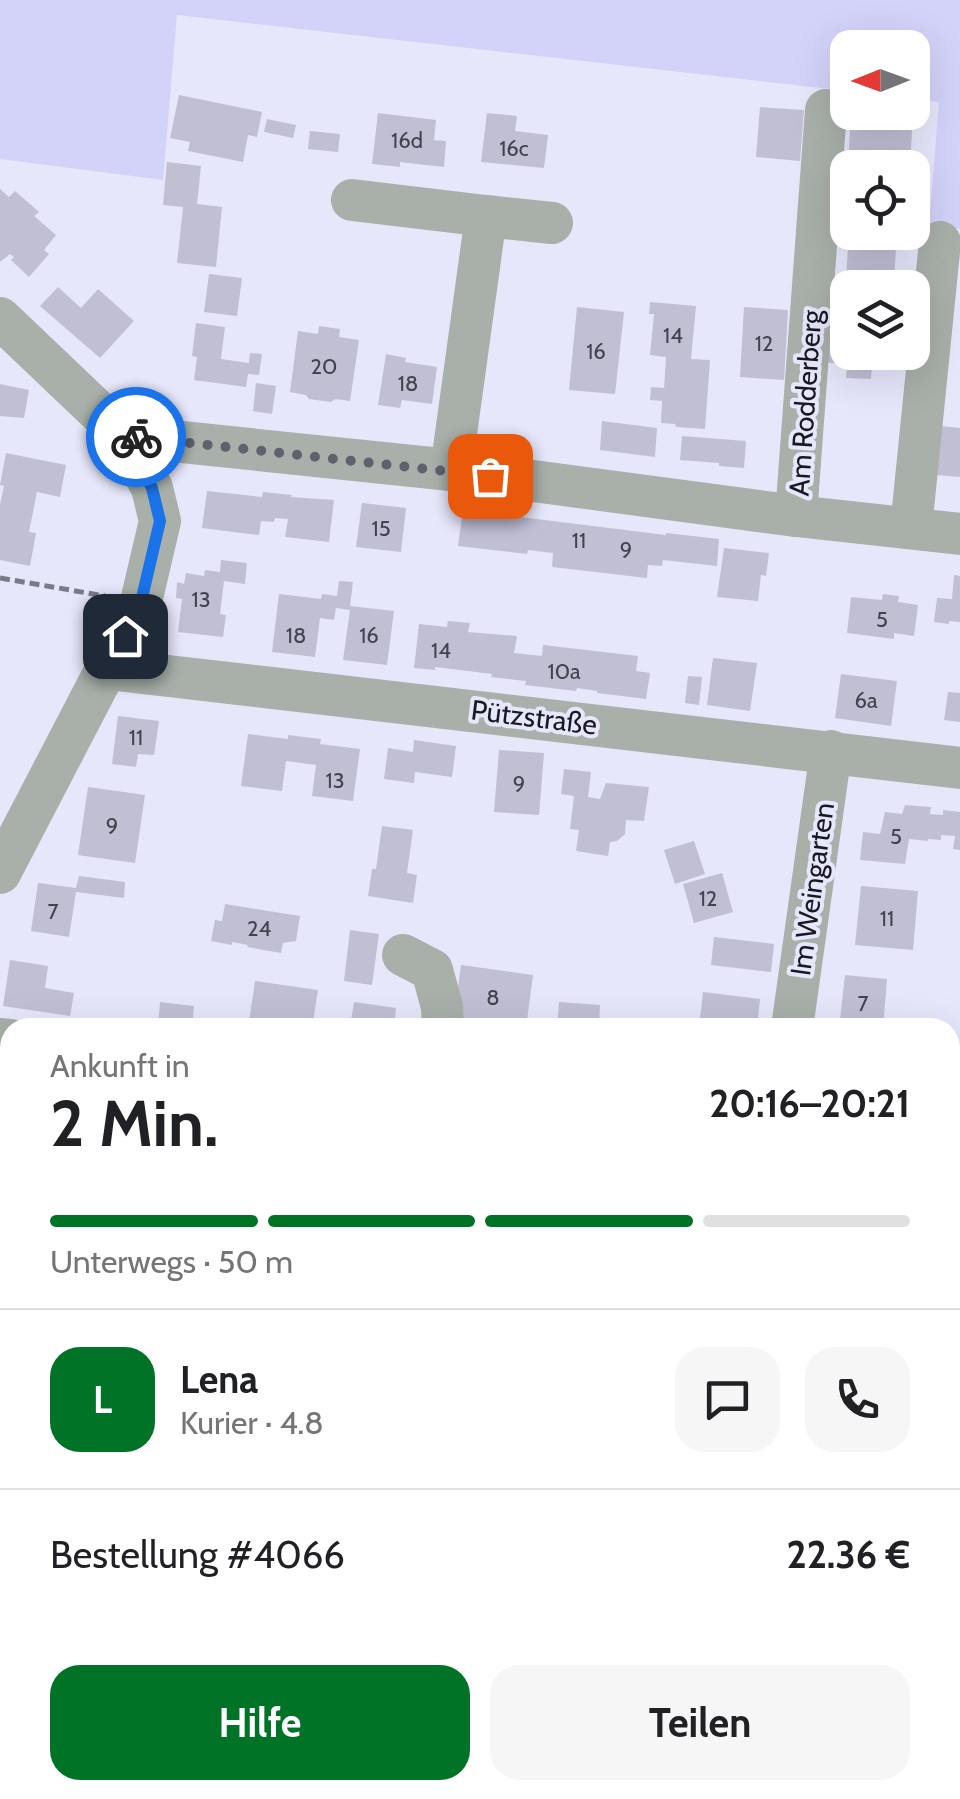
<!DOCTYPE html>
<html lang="de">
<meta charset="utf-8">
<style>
:root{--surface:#fff;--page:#f6f6f6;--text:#202124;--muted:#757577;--line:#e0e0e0;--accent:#007327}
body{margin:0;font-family:Cabin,sans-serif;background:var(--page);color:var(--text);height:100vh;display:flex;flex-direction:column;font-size:38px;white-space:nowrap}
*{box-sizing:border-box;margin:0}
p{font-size:32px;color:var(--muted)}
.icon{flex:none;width:55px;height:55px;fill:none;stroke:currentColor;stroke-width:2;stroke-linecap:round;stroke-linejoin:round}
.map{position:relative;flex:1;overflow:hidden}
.sheet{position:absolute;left:0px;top:1018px;width:960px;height:782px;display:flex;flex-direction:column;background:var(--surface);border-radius:30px 30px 0 0;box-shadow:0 10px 40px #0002}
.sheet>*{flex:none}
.needle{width:65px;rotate:269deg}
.tools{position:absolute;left:830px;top:30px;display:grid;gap:20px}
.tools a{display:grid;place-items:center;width:100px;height:100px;border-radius:20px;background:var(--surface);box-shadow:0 10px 40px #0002;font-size:50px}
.pin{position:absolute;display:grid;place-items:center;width:85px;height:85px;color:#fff;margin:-42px;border-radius:20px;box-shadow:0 5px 15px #0006}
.courier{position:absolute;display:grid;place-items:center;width:100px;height:100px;margin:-50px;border:8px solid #1a73e8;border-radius:50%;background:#fff;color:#222;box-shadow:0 2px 12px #0007}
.head em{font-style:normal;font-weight:700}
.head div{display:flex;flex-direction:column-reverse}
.head{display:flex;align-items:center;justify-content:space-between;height:170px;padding:0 50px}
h1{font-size:65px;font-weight:700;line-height:75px}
.bar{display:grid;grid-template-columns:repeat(4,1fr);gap:15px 10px;align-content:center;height:120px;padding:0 50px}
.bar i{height:12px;border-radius:8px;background:var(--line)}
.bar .active{background:var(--accent)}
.bar p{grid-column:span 4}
.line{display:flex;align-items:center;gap:25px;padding:0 50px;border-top:2px solid var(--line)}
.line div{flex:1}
.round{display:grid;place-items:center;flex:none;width:105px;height:105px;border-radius:30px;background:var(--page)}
.cta{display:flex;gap:20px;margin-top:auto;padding:20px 50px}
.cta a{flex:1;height:115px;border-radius:30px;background:var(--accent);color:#fff;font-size:40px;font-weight:700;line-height:115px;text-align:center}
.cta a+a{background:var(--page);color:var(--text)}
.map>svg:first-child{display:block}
.green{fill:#d3d2f9}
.building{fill:#c0bfd4}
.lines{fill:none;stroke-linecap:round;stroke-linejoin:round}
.path{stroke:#7a7a88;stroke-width:5;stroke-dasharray:10 5;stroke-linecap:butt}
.minor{stroke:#a8b0a9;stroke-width:42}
.done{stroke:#61616e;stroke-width:10;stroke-dasharray:0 18}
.route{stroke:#1a73e8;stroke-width:12}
.labels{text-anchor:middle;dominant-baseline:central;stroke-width:8;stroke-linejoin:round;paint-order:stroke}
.number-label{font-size:22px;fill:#43424e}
.street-label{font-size:28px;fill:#191921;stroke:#e7e7fc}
</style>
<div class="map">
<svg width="960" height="1799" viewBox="0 0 960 1799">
<rect width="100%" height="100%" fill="#e7e7fc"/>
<polygon class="green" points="0,0 960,0 960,229 929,226 939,102 913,99 912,48 848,48 847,91 177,15 163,180 0,159"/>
<g class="building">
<polygon points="179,95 262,112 257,137 248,135 243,162 188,151 190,142 170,138"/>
<polygon points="760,107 804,110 800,161 756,157"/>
<polygon points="851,112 913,112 910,168 848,166"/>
<polygon points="378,113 436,120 434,140 446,141 444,167 400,162 400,167 372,164"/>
<polygon points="487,113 517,116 515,131 548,135 544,168 481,162"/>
<polygon points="267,119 296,125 293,138 264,132"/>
<polygon points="310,131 340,134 338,152 308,149"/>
<polygon points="167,162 201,166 197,204 222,207 216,267 177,263 183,207 163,205"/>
<polygon points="0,189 9,197 15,191 39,212 34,216 56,235 44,250 49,254 29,277 11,260 14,257 10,254 0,262"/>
<polygon points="849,232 897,232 894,282 846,278"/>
<polygon points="209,274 242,278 237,316 204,312"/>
<polygon points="58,287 81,308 98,289 134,321 100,358 40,306"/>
<polygon points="650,302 696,306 691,359 710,360 705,429 676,427 675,424 661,423 662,401 650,400 651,387 664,388 666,357 650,355 654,314 649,314"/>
<polygon points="577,307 624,312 615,394 569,390"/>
<polygon points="744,307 788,310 784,380 740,377"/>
<polygon points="196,323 225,327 221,359 249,363 250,353 262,354 259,375 248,374 246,387 194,380 197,357 192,356"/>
<polygon points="319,326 340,329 339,337 359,340 350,401 335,399 331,402 309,399 306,395 290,392 298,331 318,334"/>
<polygon points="817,334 848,335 848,352 898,352 897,365 872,364 871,379 846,378 847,364 816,362"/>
<polygon points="386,354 406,358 405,362 437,367 432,404 402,400 400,408 378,405"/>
<polygon points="256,383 276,386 272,414 253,411"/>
<polygon points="0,384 29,390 24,418 0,416"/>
<polygon points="602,421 657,428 655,457 600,450"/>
<polygon points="940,426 960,428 960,477 936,475"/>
<polygon points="682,436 746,441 744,468 719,466 719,463 680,460"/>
<polygon points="6,453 66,465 60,497 37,492 29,532 36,533 30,566 0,560 0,505 4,486 0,485"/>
<polygon points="207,491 262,497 263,492 292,495 291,497 334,500 329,542 285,537 288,519 275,518 274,522 261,521 259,535 202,528"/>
<polygon points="362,503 406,508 401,552 356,547"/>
<polygon points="463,510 666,535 666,533 719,539 717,566 663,560 662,566 648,565 647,578 552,567 553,553 528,550 527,554 458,546"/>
<polygon points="724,548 769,553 766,576 761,575 758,601 717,597"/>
<polygon points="221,560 247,563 245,584 224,581 220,614 226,615 223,637 178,632 182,599 176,598 177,582 184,584 186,573 204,576 205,570 220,572"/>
<polygon points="954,575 960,576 960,622 949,621 949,624 934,622 937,598 952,599"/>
<polygon points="339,581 353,582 350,606 394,611 387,665 343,660 350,610 336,608 334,620 320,618 315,657 272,652 279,594 321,599 322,594 337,596"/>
<polygon points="883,594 899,596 898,602 918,605 914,636 894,633 894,639 847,633 851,597 882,600"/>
<polygon points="448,621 470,623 468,632 517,636 514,653 542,656 543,645 638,656 636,671 650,673 646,699 597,693 597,691 577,688 576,691 525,685 526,681 491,677 492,674 435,667 435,670 414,668 419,624 447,627"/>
<polygon points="713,658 757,663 750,711 707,705"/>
<polygon points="841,674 897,681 891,726 835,718"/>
<polygon points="688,676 702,677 699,705 685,703"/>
<polygon points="948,692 960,693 960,722 944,720"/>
<polygon points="118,716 159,721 154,755 138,754 136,767 112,764"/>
<polygon points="248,734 288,739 288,735 321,739 320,744 360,749 353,801 312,796 316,765 286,761 282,791 241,786"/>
<polygon points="414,740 456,746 452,777 415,772 414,783 384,779 388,748 413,752"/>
<polygon points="499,750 544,753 539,815 494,812"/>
<polygon points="564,769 591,772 588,797 600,799 606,783 649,787 644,821 626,820 625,834 617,841 610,842 608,856 576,851 579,830 570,829 574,796 561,794"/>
<polygon points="88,787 145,795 135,863 78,855"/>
<polygon points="905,805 931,807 930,814 943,815 943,810 960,812 960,850 953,849 955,836 941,835 941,840 928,839 928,841 909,839 905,864 860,860 863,832 880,834 885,812 902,814"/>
<polygon points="382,826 413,830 407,873 417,875 413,903 368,896 372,869 376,869"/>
<polygon points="694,841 705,874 675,884 664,850"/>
<polygon points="722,873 733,912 694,923 683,884"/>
<polygon points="79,876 125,882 124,898 76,892 69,937 31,931 38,883 76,888"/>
<polygon points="861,886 918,891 913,950 855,945"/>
<polygon points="225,904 300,916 296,941 283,943 281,953 247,947 248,945 232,942 232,945 211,941 215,920 222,921"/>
<polygon points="350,930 379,934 372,985 344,981"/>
<polygon points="714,937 774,944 771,972 711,965"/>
<polygon points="10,960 48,966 45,988 74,993 70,1016 3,1006"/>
<polygon points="461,965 533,975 526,1028 454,1019"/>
<polygon points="845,975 887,979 883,1028 839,1028"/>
<polygon points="255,981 318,990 312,1028 285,1028 249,1022"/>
<polygon points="703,992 760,999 757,1028 699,1028"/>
<polygon points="160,1002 194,1006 192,1028 158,1028"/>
<polygon points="354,1002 396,1008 394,1028 350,1028"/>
<polygon points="559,1002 600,1005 599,1028 557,1028"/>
<polygon points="0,1053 10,1054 10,1130 0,1128"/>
<polygon points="0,1312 10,1314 10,1360 4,1359 5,1354 0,1353"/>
<polygon points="0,1417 10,1418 10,1453 0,1452"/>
<polygon points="0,1483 10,1484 10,1556 0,1554"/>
<polygon points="638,1790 678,1790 673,1799 655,1799"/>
<polygon points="749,1790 888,1790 884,1799 783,1799 749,1792"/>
</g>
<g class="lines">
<polyline class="path" points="0,578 105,596"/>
<g class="minor">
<polyline points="352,200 486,216 451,470"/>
<polyline points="486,216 552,223"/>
<polyline points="0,318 124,436 152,488 160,521 141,602 0,873"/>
<polyline points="124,436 451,470 796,516 960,534"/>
<polyline points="796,516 826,110"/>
<polyline points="911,528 940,242"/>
<polyline points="108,669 960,768"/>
<polyline points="403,955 432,970 442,1007 443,1028"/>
<polyline points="792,1028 831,751"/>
<polyline points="0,1039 10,1040"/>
<polyline points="0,1403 10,1404"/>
<polyline points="950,1550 960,1555"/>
<polyline points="950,1747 960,1721"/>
<polyline points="222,1799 224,1790"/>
<polyline points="922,1799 927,1790"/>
</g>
</g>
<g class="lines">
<polyline class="done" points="136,437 490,476"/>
<polyline class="route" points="125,636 141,602 160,521 152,488 124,436 136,437"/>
</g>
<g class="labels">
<g class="number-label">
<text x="407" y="140">16d</text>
<text x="514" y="148">16c</text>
<text x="673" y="335">14</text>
<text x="764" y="343">12</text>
<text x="596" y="351">16</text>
<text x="324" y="366">20</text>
<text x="408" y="383">18</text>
<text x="381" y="528">15</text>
<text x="579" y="540">11</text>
<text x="626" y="549">9</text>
<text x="201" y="599">13</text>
<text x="882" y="619">5</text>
<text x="296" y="635">18</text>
<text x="369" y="635">16</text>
<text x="441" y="650">14</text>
<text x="564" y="671">10a</text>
<text x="866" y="700">6a</text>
<text x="136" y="737">11</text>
<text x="335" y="780">13</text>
<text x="519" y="783">9</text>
<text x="112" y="825">9</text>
<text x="896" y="836">5</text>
<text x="708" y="898">12</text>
<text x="53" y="911">7</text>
<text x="887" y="918">11</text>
<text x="259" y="928">24</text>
<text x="493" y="997">8</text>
<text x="863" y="1003">7</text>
</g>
<g class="street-label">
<text transform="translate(805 403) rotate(-86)">Am Rodderberg</text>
<text transform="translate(534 717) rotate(7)">Pützstraße</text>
<text transform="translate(812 889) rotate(-82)">Im Weingarten</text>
</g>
</g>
</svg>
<div class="tools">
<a><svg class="needle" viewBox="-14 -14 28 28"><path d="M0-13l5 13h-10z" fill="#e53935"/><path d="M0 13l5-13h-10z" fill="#757577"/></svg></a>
<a><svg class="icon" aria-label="locate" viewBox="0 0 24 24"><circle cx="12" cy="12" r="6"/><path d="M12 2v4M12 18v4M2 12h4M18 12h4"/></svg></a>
<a><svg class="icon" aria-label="layers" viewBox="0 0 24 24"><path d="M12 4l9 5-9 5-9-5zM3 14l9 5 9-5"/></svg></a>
</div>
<div class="pin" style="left:490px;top:476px;background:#ea580c"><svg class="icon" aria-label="bag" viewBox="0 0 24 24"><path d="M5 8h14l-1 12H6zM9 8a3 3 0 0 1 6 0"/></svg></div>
<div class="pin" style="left:125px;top:636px;background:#1f2937"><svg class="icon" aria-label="home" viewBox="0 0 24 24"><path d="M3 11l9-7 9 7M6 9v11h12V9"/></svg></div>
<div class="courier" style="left:136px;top:437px"><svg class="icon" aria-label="bike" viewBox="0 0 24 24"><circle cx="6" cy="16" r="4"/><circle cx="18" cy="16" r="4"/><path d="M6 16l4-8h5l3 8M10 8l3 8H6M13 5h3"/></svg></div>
<section class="sheet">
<div class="head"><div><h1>2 Min.</h1><p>Ankunft in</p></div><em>20:16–20:21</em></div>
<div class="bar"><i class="active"></i><i class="active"></i><i class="active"></i><i></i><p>Unterwegs · 50 m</p></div>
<div class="line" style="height:180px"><b class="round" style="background:var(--accent);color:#fff">L</b><div><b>Lena</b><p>Kurier · 4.8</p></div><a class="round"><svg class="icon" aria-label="chat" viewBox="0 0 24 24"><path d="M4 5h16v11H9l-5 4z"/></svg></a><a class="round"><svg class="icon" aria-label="phone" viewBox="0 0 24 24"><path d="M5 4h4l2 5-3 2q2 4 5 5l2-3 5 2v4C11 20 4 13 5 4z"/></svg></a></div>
<div class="line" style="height:130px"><div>Bestellung #4066</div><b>22.36 €</b></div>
<div class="cta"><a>Hilfe</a><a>Teilen</a></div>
</section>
</div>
